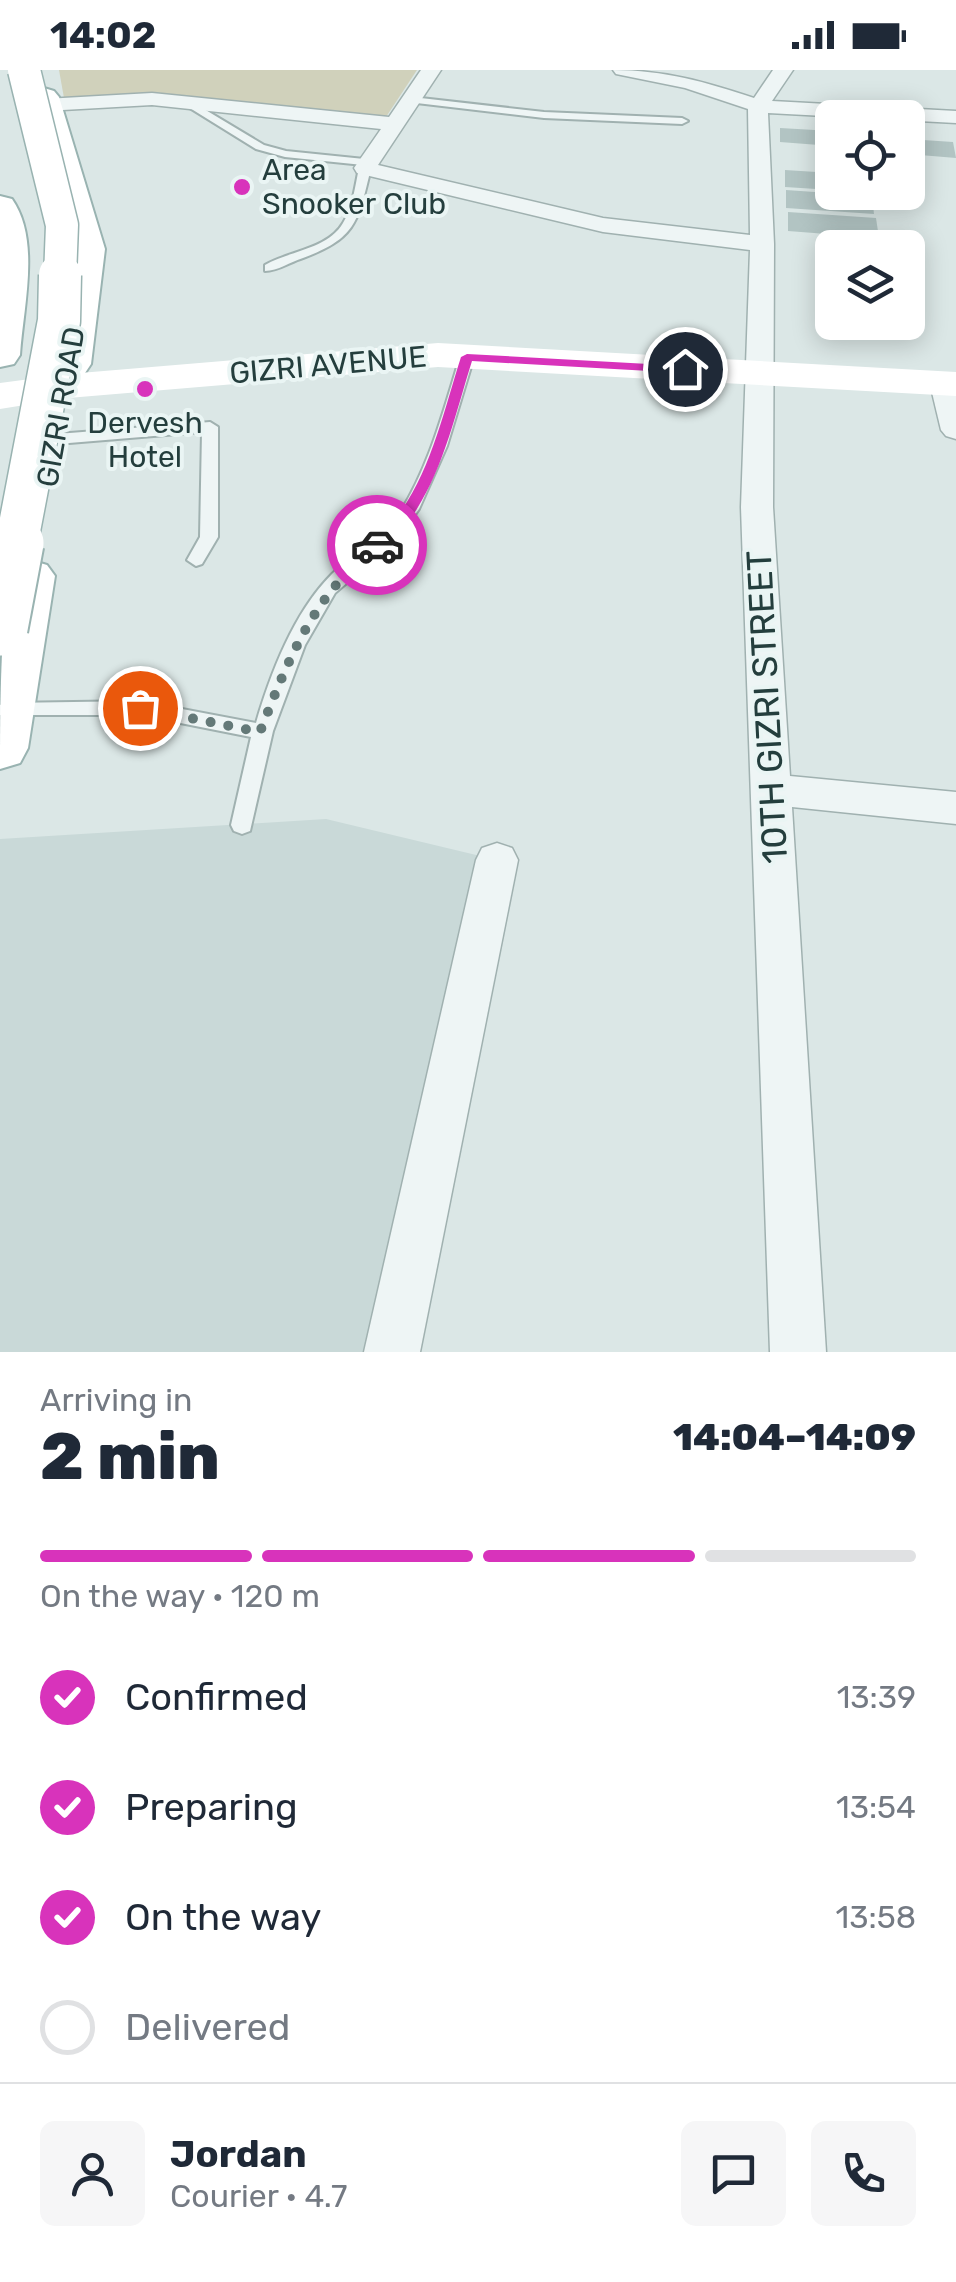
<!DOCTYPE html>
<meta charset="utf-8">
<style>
:root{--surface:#fff;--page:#f6f6f7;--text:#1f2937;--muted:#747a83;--line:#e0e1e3;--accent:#d833bb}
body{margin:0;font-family:Rubik,sans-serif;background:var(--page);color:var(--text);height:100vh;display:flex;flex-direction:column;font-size:38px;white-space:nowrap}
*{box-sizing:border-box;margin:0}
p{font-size:32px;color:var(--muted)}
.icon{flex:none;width:55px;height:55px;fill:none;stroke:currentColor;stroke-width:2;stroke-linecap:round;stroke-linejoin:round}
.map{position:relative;height:1282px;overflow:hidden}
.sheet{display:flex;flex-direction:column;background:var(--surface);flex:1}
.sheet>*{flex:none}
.fabs{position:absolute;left:815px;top:30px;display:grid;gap:20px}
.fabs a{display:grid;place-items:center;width:110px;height:110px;border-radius:15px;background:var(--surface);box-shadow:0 5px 25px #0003;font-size:50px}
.pin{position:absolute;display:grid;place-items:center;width:85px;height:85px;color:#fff;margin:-42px;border:5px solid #fff;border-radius:50%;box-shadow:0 2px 10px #0007}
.courier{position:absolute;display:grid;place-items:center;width:100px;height:100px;margin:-50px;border:8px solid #d833bb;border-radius:50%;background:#fff;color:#222;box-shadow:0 2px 12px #0007}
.summary em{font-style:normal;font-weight:800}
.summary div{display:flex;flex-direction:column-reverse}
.summary{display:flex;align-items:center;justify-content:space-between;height:170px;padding:0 40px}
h1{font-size:65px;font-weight:800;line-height:75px}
.bar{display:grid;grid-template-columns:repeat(4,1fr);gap:15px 10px;align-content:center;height:120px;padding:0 40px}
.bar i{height:12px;border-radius:8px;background:var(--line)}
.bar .active{background:var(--accent)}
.bar p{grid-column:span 4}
.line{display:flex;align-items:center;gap:25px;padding:0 40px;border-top:2px solid var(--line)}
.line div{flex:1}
.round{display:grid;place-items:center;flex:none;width:105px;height:105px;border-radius:15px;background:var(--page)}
ol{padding:0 40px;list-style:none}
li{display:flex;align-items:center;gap:30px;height:110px}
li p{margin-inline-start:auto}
li .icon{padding:10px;border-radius:50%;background:var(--accent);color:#fff;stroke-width:4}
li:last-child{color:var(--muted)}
li i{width:55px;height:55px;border:5px solid var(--line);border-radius:50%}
.status{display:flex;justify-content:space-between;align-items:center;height:70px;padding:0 50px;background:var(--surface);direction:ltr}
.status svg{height:28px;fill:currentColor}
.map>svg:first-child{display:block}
.built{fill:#c9d9d8}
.green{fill:#d0d1bb}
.building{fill:#b2c4c3}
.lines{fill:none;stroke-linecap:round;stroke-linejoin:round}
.lane-casing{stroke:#a0b1b0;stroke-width:4}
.street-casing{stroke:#a0b1b0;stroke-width:3}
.primary-casing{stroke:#99b3b1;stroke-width:4}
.lane{fill:#eef5f5;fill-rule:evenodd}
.street{fill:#eef5f5;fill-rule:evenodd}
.secondary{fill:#fff;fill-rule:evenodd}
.primary{fill:#fff;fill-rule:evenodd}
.primary-bridge-far2-casing{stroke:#99b3b1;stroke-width:35;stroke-linecap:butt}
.primary-bridge-far1-casing{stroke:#99b3b1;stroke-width:45;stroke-linecap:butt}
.primary-bridge-casing{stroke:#99b3b1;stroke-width:59;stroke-linecap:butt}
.primary-bridge-far2{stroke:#fff;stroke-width:32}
.primary-bridge-far1{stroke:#fff;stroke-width:42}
.primary-bridge{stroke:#fff;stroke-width:55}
.route{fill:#d833bb}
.done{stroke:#647978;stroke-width:10;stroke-dasharray:0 18}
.poi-dot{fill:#d833bb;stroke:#eaf5f4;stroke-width:4}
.labels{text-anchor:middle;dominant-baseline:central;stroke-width:8;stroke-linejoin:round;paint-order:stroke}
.far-poi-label{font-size:30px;fill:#243e3d;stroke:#eaf5f4;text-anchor:start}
.far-street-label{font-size:30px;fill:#243e3d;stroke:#eaf5f4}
.street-label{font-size:35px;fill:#243e3d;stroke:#eaf5f4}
</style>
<div class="status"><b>14:02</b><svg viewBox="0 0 49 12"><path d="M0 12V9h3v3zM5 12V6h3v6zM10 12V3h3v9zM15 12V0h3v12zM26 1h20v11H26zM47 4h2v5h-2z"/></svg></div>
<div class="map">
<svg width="956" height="1282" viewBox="0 0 956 1282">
<rect width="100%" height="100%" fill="#dbe7e6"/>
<polygon class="built" points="326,749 497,790 392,1282 0,1282 0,769"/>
<polygon class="green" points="59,0 417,0 384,50 64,28"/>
<g class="building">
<polygon points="780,58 832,61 832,76 780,72"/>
<polygon points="908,69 953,72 956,88 908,84"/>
<polygon points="785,100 832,103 832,120 785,117"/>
<polygon points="786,120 872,126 874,144 786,138"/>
<polygon points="788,142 876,148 879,168 788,161"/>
</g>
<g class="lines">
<defs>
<g id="lane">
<polygon points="412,27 544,42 682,48 688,51 682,54 544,48 408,32 408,28"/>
<path d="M189,30L264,75L286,81L374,90V94L369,95L371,98C358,151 357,168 303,188C290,192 278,201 265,201V195C289,181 328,179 343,153C353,137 355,116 359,98L363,95L285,87L256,79L185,35L184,33Z"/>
<path d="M467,283L474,287L447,376L419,439L397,470L335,523L305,575L273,661L250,761L242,764L234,761L231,755L251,667L140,645H0V635L7,633L140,631L256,653C271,602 294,542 332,504C352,485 379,473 395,450C428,402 443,342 460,287Z"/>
<polygon points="210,352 218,357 218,467 202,494 196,496 187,490 200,467 202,362 57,374 49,369 57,364"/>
</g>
<g id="street">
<path d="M421,0H441L378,95L603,148L750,165L748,39L685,18L616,4L613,0C664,0 706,12 754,28L773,0H793L772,31L956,41V53L768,43L774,174L773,437L790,706L956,722V754L792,737L826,1282H770L741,437L750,180L603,162L357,103L354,98L381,59L152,35L45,41L35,35L45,29L152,23L389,47Z"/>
<polygon points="944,306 956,311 956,369 946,366 941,360 930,314 934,308"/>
<polygon points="497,773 512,778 518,790 420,1282 364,1282 476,790 482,778"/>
</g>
<g id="primary">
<polygon points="44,18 54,21 59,27 105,179 91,294 85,303 71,306 57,303 51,294 69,179 29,27 34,21"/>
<path d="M0,126L12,129C41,170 23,238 20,285L14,294L0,297Z"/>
<path d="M30,490L47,495L55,506L28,678L20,693L0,699C0,651 0,532 13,495Z"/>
</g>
</defs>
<use href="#lane" class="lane-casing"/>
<use href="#street" class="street-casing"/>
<use href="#primary" class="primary-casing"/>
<use href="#lane" class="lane"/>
<use href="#street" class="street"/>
<polygon class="secondary" points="438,273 956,302 956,326 438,297 68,328 0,339 0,313 68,304"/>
<use href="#primary" class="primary"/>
<defs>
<polyline id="primary-bridge-far2" points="24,0 62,155 60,207"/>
<polyline id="primary-bridge-far1" points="16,476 59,251 60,205"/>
<polyline id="primary-bridge" points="0,558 16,473"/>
</defs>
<use href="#primary-bridge-far2" class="primary-bridge-far2-casing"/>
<use href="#primary-bridge-far1" class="primary-bridge-far1-casing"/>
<use href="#primary-bridge" class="primary-bridge-casing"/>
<use href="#primary-bridge-far2" class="primary-bridge-far2"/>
<use href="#primary-bridge-far1" class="primary-bridge-far1"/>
<use href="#primary-bridge" class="primary-bridge"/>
</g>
<path class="route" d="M467,284L685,296L691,299L685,303L472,291C452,354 436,436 382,479H372V472C425,431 441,349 461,287Z"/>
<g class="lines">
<path class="done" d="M140,638L260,662C289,588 313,526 377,475"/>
</g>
<g class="poi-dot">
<circle cx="242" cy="117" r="10"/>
<circle cx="145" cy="319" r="10"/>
</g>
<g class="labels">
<g class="far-poi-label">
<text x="262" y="100">Area<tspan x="262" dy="34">Snooker Club</tspan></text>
<text x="145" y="353" text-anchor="middle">Dervesh<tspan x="145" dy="34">Hotel</tspan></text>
</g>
<g class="far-street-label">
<text transform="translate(328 295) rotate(-5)">GIZRI AVENUE</text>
<text transform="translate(61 337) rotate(-80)">GIZRI ROAD</text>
</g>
<g class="street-label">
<text transform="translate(767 637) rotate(-93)">10TH GIZRI STREET</text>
</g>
</g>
</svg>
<div class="fabs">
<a><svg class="icon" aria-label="locate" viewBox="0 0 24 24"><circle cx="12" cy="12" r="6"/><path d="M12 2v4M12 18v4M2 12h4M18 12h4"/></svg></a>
<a><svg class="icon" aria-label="layers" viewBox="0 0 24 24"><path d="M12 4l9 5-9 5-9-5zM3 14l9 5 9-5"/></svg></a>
</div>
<div class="pin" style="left:140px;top:638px;background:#ea580c"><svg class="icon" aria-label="bag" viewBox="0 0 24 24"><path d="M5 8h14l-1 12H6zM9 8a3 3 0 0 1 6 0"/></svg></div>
<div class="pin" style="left:685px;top:299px;background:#1f2937"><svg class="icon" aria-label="home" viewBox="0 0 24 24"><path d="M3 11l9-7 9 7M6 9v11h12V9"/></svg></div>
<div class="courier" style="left:377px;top:475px"><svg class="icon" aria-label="car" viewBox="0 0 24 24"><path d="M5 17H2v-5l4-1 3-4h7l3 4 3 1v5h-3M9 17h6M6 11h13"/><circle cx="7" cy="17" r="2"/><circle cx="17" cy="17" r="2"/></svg></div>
</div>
<section class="sheet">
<div class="summary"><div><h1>2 min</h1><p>Arriving in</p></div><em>14:04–14:09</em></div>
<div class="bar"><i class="active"></i><i class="active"></i><i class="active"></i><i></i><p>On the way · 120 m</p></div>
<ol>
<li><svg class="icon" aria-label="check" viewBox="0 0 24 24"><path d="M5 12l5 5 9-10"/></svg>Confirmed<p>13:39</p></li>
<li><svg class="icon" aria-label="check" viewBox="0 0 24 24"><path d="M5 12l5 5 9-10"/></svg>Preparing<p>13:54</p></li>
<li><svg class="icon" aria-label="check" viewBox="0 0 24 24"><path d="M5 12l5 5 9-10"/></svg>On the way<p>13:58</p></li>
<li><i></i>Delivered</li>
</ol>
<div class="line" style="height:180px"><a class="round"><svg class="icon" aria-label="person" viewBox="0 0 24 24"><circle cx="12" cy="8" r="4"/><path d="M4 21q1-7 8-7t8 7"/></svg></a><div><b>Jordan</b><p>Courier · 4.7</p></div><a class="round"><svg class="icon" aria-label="chat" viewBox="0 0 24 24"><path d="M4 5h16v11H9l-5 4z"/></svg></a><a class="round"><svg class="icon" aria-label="phone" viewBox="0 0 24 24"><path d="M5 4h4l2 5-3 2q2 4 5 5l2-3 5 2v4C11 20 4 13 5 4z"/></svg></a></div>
</section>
